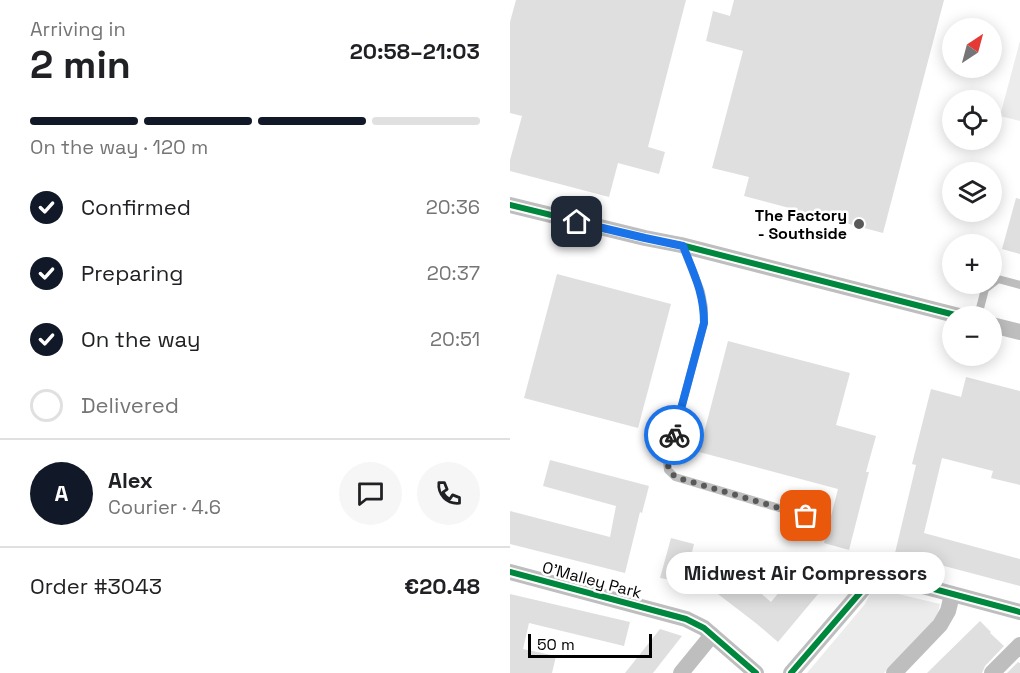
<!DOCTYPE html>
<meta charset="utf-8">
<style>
:root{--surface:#fff;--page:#f6f6f6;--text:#202124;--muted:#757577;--line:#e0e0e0;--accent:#111827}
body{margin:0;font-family:"Space Grotesk",sans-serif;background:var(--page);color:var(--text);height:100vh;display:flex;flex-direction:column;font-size:22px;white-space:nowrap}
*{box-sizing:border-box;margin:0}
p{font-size:20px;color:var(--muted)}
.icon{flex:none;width:33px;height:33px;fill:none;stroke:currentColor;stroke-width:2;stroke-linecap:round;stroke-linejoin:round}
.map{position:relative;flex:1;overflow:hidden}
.drawer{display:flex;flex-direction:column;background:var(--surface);width:510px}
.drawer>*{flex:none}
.needle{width:39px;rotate:36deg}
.controls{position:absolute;left:432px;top:18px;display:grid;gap:12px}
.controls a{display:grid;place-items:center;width:60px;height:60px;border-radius:50%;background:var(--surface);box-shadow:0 3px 15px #0003;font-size:30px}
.scale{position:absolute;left:18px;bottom:15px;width:124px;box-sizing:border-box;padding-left:6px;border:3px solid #000;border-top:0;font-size:16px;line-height:21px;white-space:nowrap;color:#000;-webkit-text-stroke:4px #fff;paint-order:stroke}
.pin{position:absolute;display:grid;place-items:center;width:51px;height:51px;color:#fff;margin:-26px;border-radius:12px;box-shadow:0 3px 9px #0006}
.courier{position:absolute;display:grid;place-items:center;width:60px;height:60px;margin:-30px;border:4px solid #1a73e8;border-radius:50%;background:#fff;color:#222;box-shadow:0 2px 8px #0007}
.bubble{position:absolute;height:42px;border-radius:21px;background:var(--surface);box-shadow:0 3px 15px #0003;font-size:20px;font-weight:600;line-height:42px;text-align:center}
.summary em{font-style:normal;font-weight:600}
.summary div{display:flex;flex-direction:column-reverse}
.summary{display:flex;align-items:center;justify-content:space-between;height:102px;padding:0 30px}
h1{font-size:39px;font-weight:600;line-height:45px}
.bar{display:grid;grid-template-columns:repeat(4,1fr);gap:9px 6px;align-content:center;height:72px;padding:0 30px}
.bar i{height:8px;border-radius:4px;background:var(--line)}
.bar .current{background:var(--accent)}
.bar p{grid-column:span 4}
.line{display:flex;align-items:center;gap:15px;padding:0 30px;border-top:2px solid var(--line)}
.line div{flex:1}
.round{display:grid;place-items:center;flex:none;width:63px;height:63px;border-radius:32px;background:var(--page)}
ol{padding:0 30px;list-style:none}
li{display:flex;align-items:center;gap:18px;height:66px}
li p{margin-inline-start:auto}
li .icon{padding:6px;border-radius:50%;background:var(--accent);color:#fff;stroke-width:4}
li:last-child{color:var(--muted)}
li i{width:33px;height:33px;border:3px solid var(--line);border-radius:50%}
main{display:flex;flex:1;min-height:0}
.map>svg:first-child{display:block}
.green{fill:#ececec}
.building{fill:#dfdfdf}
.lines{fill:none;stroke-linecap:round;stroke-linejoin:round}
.service{stroke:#bebebe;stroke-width:8}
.minor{stroke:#bebebe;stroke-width:16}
.cycleway-casing{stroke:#fff;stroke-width:10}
.cycleway{stroke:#00873e;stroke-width:6}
.done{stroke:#595959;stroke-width:6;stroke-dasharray:0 10.8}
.route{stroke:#1a73e8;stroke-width:8}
.poi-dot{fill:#595959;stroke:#fff;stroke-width:2}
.labels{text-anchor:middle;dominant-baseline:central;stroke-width:5;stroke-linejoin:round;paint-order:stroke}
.poi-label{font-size:16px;font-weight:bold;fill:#000;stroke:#fff;text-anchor:end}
.street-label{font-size:16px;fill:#000;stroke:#fff}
</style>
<main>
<section class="drawer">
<div class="summary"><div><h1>2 min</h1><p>Arriving in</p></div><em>20:58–21:03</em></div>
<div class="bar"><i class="current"></i><i class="current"></i><i class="current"></i><i></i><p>On the way · 120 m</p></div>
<ol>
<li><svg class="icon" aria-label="check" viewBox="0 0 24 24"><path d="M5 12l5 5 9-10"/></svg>Confirmed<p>20:36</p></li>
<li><svg class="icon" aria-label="check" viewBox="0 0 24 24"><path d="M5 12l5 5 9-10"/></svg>Preparing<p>20:37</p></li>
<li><svg class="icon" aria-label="check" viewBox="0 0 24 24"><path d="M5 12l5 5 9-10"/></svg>On the way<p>20:51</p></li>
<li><i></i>Delivered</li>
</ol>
<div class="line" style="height:108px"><b class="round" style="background:var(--accent);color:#fff">A</b><div><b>Alex</b><p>Courier · 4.6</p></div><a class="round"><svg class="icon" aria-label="chat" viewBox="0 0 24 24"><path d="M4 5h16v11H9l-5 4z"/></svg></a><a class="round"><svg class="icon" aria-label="phone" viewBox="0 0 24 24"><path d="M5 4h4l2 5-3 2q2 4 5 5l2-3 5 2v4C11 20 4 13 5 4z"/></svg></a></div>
<div class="line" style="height:78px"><div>Order #3043</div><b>€20.48</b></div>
</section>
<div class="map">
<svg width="510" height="673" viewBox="0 0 510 673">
<rect width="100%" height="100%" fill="#fff"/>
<g class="green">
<polygon points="510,41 510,121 490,116"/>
<path d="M363,588L430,604C428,625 390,657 374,673H297L355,604Z"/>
</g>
<g class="building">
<polygon points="6,0 176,0 138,147 155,152 149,174 108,163 99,197 0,171 0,160 12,116 0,113 0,22"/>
<polygon points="224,0 434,0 373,233 234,196 239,177 202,168 233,51 196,41 203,11 220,16"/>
<polygon points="506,198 510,199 510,254 492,249"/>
<polygon points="47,274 161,304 128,428 14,398"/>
<polygon points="218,341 340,373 326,425 366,436 356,472 359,472 339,550 314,543 328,489 189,452"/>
<polygon points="456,377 510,391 510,485 481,478 483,471 432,458 414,533 510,559 510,586 385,553 406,465 402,464 421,389 451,397"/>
<polygon points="40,460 139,486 132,513 130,512 115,573 0,544 0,511 100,537 106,506 33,486"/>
<polygon points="161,538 184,544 181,556 215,563 261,602 279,580 283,583 305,556 324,575 268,642 247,624 204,591 189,585 150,578"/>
<polygon points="0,594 120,622 114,646 19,623 13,649 46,656 42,673 0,673"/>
<polygon points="470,621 481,632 480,633 494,646 475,666 472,673 417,673"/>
<polygon points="150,629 172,636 143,673 115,673"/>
<polygon points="508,662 510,663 510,673 497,673"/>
</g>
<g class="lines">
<g class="service">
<polyline points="173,246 191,292 194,308 194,323 157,461 158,470 165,477 296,516"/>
<polyline points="468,316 475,289 488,279 510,285"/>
</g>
<g class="minor">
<polyline points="0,205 135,238 171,245 449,316"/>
<polyline points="482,325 510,332"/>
<polyline points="0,572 176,619 194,628 246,673"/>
<polyline points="171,673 202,635"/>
<polyline points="281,673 361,580 369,576 379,577 510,612"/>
<polyline points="384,673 430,625 438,611 442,595"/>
<polyline points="482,673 510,645"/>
</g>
<defs>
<g id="cycleway">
<polyline points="0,205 135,238 171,245 449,316"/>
<polyline points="0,572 176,619 194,628 246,673"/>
<polyline points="281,673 361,580 369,576 379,577 510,612"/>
</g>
</defs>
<use href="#cycleway" class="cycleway-casing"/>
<use href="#cycleway" class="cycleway"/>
</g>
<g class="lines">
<polyline class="done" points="164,435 157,461 159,470 165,477 296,516"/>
<path class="route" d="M67,222L135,238L173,246C184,274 194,293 194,323L164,435"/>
</g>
<circle class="poi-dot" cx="349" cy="224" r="6"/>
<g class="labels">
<g class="poi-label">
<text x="337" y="215">The Factory<tspan x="337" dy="18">- Southside</tspan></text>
</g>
<g class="street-label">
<text transform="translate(82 580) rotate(15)">O'Malley Park</text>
</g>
</g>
</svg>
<div class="controls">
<a><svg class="needle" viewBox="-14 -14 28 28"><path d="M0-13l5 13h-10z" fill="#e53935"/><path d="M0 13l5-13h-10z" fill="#757577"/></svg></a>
<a><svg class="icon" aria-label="locate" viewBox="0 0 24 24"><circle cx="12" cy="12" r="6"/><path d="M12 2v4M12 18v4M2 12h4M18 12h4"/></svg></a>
<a><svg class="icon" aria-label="layers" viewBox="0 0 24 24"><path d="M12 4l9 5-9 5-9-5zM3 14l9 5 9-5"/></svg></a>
<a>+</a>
<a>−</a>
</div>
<div class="scale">50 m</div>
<div class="pin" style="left:296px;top:516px;background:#ea580c"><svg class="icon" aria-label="bag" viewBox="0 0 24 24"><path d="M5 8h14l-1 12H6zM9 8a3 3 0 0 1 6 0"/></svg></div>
<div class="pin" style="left:67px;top:222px;background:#1f2937"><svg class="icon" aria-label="home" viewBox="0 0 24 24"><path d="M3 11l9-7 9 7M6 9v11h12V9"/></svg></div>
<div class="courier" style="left:164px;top:435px"><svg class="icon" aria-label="bike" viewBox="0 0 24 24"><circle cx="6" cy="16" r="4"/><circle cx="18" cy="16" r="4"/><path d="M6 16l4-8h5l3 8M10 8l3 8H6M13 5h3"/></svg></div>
<div class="bubble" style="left:156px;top:552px;width:279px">Midwest Air Compressors</div>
</div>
</main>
